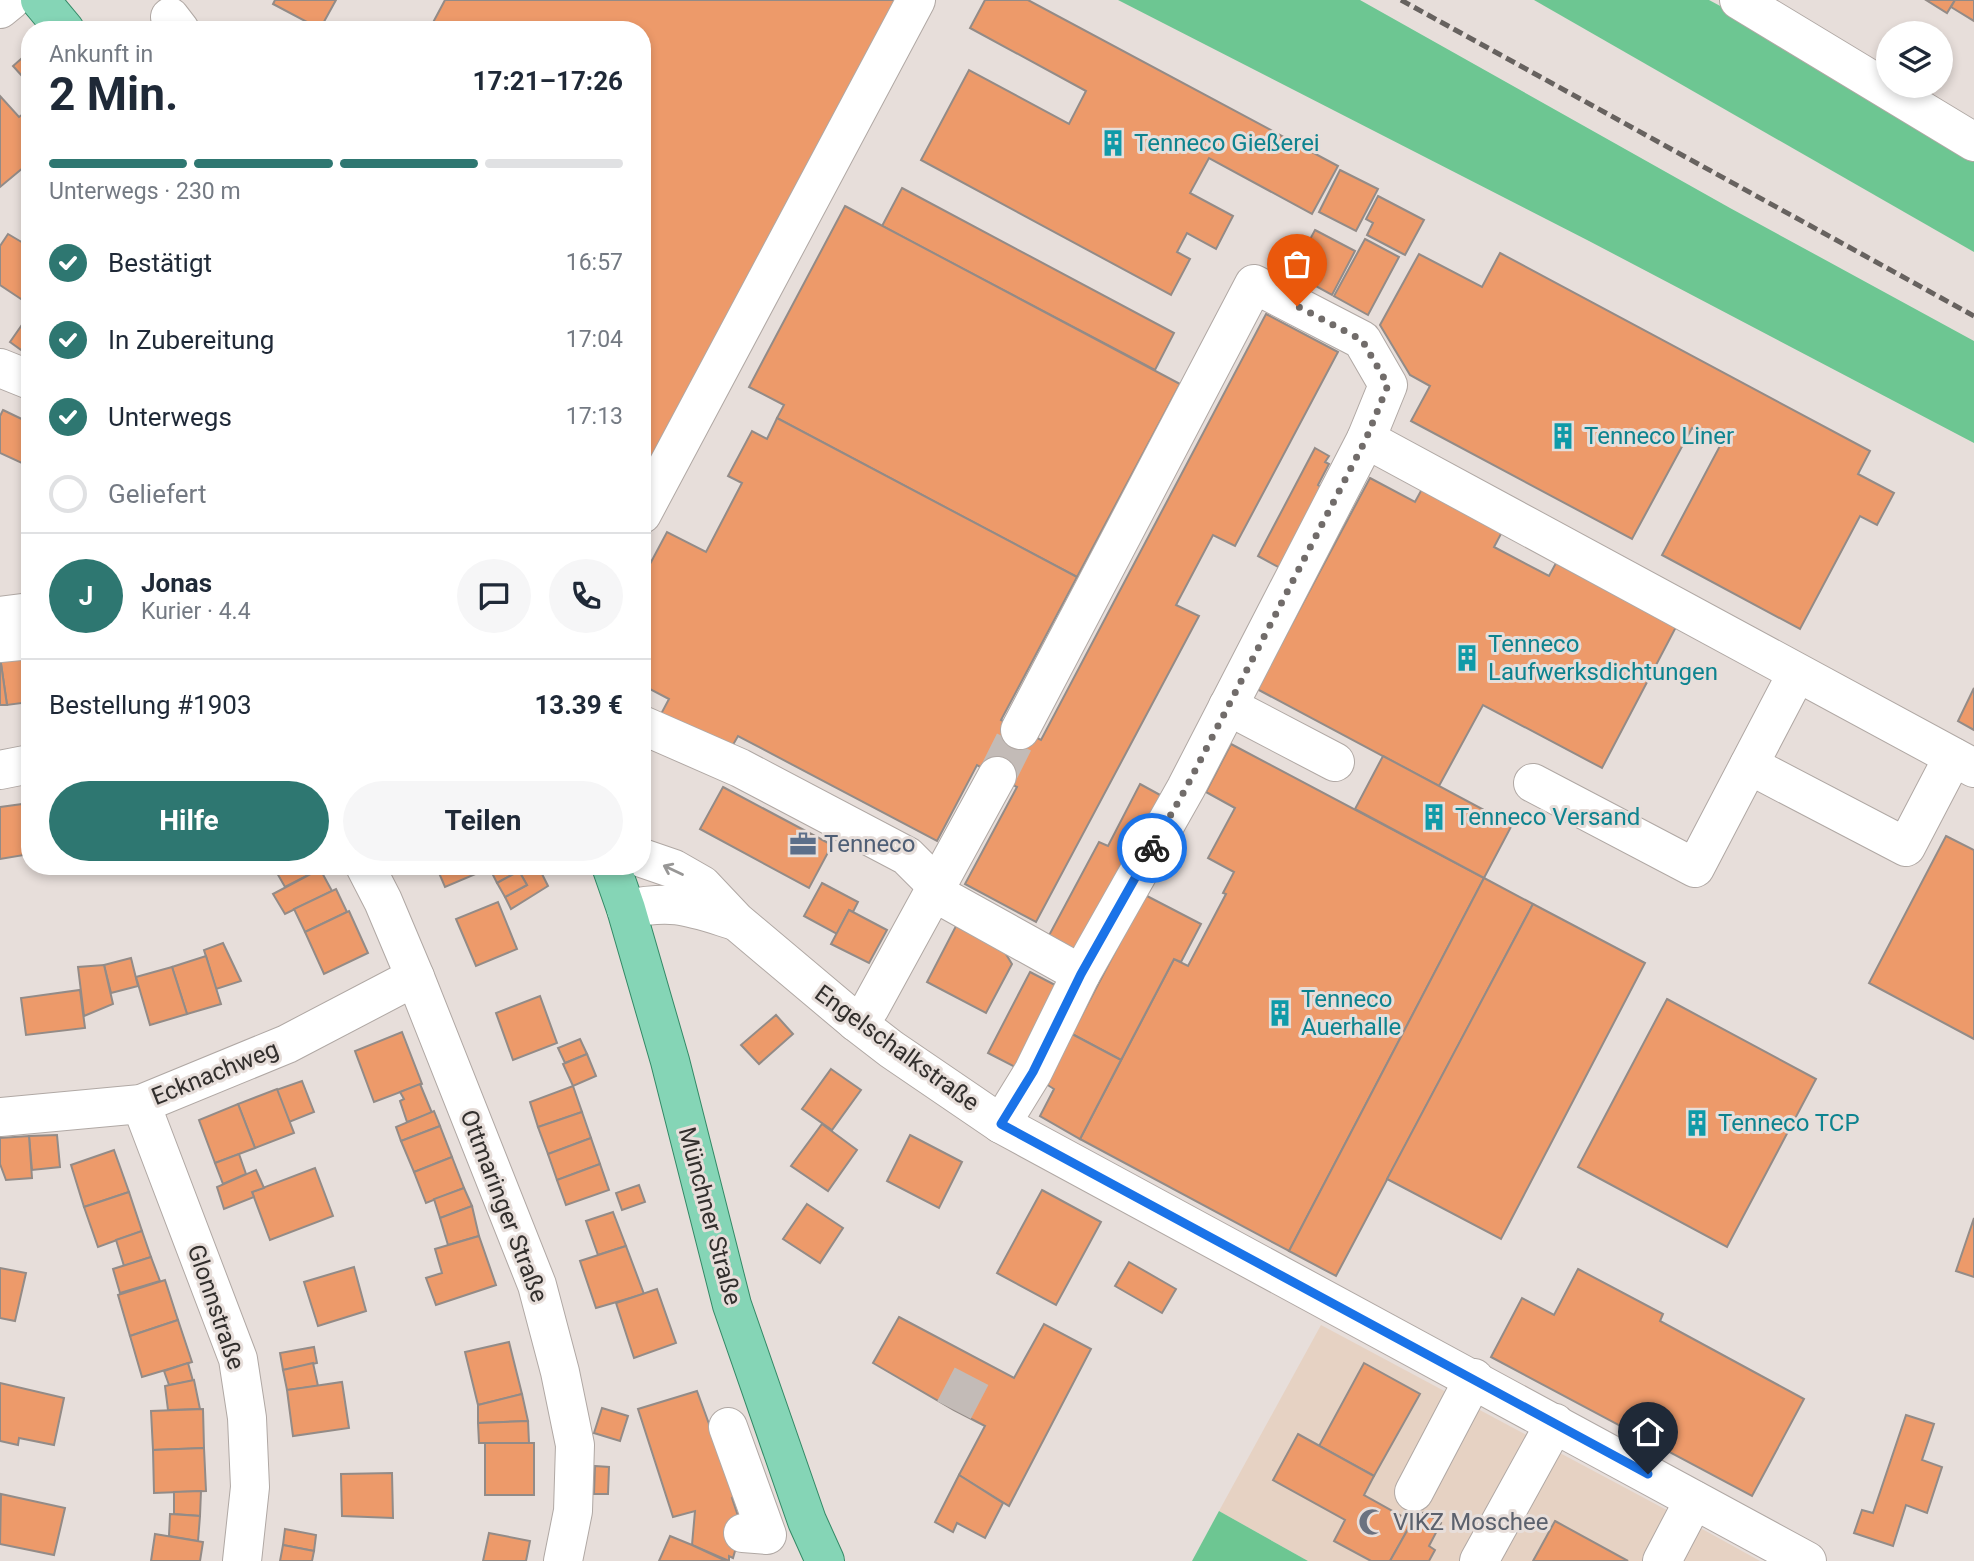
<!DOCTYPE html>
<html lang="de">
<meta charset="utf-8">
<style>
:root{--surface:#fff;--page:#f6f6f7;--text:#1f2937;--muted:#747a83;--line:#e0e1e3;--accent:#2e7771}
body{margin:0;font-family:Roboto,sans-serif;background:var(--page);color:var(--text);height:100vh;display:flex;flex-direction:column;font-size:26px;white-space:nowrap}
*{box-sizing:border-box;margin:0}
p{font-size:23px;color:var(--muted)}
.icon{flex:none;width:38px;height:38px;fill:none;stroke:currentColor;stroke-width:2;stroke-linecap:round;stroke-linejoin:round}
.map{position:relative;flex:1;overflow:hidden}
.side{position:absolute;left:21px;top:21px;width:630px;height:854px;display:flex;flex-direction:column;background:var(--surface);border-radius:28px;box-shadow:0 4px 10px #0003}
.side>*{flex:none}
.tools{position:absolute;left:1876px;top:21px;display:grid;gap:14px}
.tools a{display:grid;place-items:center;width:77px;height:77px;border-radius:50%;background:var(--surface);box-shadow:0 4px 10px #0003;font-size:35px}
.pin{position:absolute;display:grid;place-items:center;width:60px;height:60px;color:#fff;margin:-72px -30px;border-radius:50% 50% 50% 0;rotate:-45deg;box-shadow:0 0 7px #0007}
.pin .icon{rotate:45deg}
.courier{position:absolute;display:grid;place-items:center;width:70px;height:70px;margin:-35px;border:5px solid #1a73e8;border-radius:50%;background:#fff;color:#222;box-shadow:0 2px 9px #0007}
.summary em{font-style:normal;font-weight:700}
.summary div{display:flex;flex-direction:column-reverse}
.summary{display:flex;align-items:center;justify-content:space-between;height:119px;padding:0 28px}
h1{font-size:46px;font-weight:700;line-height:52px}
.bar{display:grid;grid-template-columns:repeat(4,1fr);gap:10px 7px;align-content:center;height:84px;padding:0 28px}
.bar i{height:9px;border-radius:5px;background:var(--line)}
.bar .selected{background:var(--accent)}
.bar p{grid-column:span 4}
.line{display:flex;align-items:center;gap:18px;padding:0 28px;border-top:2px solid var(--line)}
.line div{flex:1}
.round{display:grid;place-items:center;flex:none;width:74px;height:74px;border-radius:37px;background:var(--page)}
ol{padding:0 28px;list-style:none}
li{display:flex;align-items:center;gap:21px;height:77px}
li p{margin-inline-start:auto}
li .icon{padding:7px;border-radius:50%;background:var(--accent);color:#fff;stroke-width:4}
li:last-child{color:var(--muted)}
li i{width:38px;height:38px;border:4px solid var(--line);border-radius:50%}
.action{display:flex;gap:14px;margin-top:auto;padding:14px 28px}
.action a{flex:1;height:80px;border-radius:42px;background:var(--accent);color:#fff;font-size:28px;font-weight:700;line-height:80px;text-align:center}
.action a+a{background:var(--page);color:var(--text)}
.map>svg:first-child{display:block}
.commercial{fill:#e6d2c3}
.green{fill:#6dc692}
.building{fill:#ed9a6a;stroke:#938b87;stroke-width:2}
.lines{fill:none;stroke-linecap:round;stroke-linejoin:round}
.minor-tunnel{stroke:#c3bbb7;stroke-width:38;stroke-dasharray:38 19;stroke-linecap:butt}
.minor-casing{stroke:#b0a8a4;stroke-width:40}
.major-casing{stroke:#338966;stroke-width:40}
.minor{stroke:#fff;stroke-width:38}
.major{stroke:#85d5b6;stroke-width:38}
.rail{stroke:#67625f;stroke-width:5;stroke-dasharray:10 5;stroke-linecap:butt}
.oneway{stroke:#989796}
.done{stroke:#716c6a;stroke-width:7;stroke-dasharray:0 12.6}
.route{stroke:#1a73e8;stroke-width:9}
.labels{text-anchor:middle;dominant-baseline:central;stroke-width:6;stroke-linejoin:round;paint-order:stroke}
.culture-label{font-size:24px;fill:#0d838f;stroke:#e7deda;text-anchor:start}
.service-label{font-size:24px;fill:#4e5e75;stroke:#e7deda;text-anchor:start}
.street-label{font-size:24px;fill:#322f2d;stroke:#e7deda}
.worship-label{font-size:24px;fill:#5b616d;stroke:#e7deda;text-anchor:start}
</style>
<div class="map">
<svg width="1974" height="1561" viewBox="0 0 1974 1561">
<rect width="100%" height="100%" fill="#e7deda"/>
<polygon class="commercial" points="1321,1325 1704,1530 1760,1561 1308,1561 1219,1511"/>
<g class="green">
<polygon points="1118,0 1360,0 1730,208 1974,341 1974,443 1589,241"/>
<polygon points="1534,0 1709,0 1792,44 1974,155 1974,252"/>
<polygon points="1219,1511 1308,1561 1192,1561"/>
</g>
<g class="building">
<polygon points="275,0 336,0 320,29 273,4"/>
<polygon points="445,0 906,0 642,488 642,30 429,30"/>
<polygon points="985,0 1028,0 1338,166 1312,214 1209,158 1190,193 1233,216 1216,249 1187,233 1177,252 1190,259 1171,295 921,160 969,70 1069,124 1086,91 970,28"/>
<polygon points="1926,0 1955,0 1947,13"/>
<polygon points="1955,0 1974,0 1974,21 1951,7"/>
<polygon points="30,51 30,85 13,66"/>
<polygon points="0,96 19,117 23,114 30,122 30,162 0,187"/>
<polygon points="1340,170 1378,189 1356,231 1319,212"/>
<polygon points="902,188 1174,333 1155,370 882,226"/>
<polygon points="1378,196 1424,220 1405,255 1367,235 1373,223 1366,219"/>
<polygon points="845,206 1180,384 1077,577 777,418 784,405 749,387"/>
<polygon points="1315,230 1355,251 1332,295 1292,273"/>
<polygon points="8,234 30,247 30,305 0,285 0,246"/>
<polygon points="1365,239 1399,257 1368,315 1334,296"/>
<polygon points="1500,253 1870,451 1858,474 1894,493 1877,525 1860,516 1800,629 1662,555 1721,444 1692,428 1632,539 1411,421 1430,386 1410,375 1380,325 1419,254 1482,287"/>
<polygon points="1266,314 1338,352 1235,546 1213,535 1176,605 1199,616 1036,922 965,884 1017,787 977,765 937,841 738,736 730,750 661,714 669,699 642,685 642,579 667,532 706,552 742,483 728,476 752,431 767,439 777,418 1077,577 1001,720 1041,740"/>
<polygon points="26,319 30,321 30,343 24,352 10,342"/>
<polygon points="3,410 30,423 30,462 26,460 24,464 0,453 0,416"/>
<polygon points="1315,448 1329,456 1325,462 1329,464 1318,485 1322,488 1280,568 1258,556"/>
<polygon points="1370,478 1415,502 1422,489 1502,532 1494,547 1549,576 1556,563 1676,627 1602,768 1483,705 1439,786 1257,689"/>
<polygon points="28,653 30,702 7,705 0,657"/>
<polygon points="0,657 7,705 0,705"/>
<polygon points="1974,688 1974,730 1958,721"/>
<polygon points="1231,744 1484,878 1289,1251 1080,1139 1174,959 1188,966 1226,894 1223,893 1234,872 1208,858 1235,808 1206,792"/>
<polygon points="1383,756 1512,825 1484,878 1355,809"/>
<polygon points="1140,784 1162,796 1076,957 1046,941 1099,842 1108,846"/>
<polygon points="723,787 832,845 809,888 700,829"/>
<polygon points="30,803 30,854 0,859 0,807"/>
<polygon points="1946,836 1974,850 1974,1039 1869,983"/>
<polygon points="273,866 321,866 322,868 285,887"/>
<polygon points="436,866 483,866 485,870 445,887"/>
<polygon points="494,866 517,866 519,871 497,883 490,869"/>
<polygon points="529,866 538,866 548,886 511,909 505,897 527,885 519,871"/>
<polygon points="320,869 332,891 285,914 273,894"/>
<polygon points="519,871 527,885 505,897 497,883"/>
<polygon points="1484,878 1533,904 1336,1276 1289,1251"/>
<polygon points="822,883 858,902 853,912 849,910 837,934 804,916"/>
<polygon points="336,889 347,912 305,932 294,909"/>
<polygon points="1145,895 1201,924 1181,962 1174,959 1121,1060 1072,1034"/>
<polygon points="498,902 517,949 476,966 456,919"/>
<polygon points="1533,904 1645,963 1501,1239 1387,1179"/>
<polygon points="849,910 887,930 869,963 831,944"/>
<polygon points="349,911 368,953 324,974 305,932"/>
<polygon points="956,926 1004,951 1012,964 986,1013 927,982"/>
<polygon points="223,943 241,981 216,989 204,950"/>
<polygon points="206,956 221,1004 187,1014 172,967"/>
<polygon points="131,958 138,986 111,993 104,965"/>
<polygon points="104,965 113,1004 84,1016 78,967"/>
<polygon points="172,967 187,1014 150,1025 136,977"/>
<polygon points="1030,972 1057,986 1015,1067 988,1053"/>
<polygon points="80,990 85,1028 26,1035 21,998"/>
<polygon points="540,996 557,1043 513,1060 496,1013"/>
<polygon points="1667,999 1816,1079 1727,1247 1578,1167"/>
<polygon points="776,1015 793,1034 759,1064 741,1045"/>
<polygon points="402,1032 422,1084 374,1102 355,1051"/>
<polygon points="1072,1034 1121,1060 1080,1139 1040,1116 1054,1089 1046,1084"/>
<polygon points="580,1039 587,1054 565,1063 558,1048"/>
<polygon points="587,1054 596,1076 573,1086 563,1064"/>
<polygon points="831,1069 861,1090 832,1130 802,1109"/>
<polygon points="302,1081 314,1112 289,1122 276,1090"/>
<polygon points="420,1084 432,1113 407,1122 400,1101 404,1099 400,1092"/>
<polygon points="573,1086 582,1112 538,1127 530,1102"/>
<polygon points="277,1089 294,1133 255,1148 238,1104"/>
<polygon points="238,1104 255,1148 215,1163 199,1120"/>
<polygon points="434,1111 440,1126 401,1141 396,1127"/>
<polygon points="582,1112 591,1138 548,1154 538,1127"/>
<polygon points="822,1124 857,1150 828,1191 791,1166"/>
<polygon points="440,1126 452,1157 414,1172 401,1141"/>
<polygon points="57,1135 60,1167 32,1170 29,1136"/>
<polygon points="910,1135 962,1162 939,1208 887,1181"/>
<polygon points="29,1136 32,1178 6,1180 0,1164 0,1138"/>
<polygon points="591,1138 600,1164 557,1180 548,1154"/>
<polygon points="114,1150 129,1192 84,1207 71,1165"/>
<polygon points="239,1154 246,1174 223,1184 215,1163"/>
<polygon points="452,1157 464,1188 426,1203 414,1172"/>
<polygon points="600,1164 609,1190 566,1205 557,1180"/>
<polygon points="315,1168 333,1216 270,1240 252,1192"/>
<polygon points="256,1170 264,1188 252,1192 254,1197 224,1209 217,1187"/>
<polygon points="639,1185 645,1202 622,1210 616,1193"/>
<polygon points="464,1188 472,1206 440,1218 434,1199"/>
<polygon points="1042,1190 1101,1222 1056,1305 997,1273"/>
<polygon points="129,1192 142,1231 98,1247 84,1207"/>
<polygon points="807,1204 843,1228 820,1263 783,1239"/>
<polygon points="472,1206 479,1236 448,1245 440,1218"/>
<polygon points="613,1212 626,1246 598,1255 586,1221"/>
<polygon points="1974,1218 1974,1277 1956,1271"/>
<polygon points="142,1231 151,1257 124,1266 116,1240"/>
<polygon points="479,1236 496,1285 436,1305 426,1278 442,1273 435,1249"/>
<polygon points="626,1246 644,1294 596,1308 580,1261"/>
<polygon points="151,1257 160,1281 120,1293 113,1269"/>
<polygon points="1129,1262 1176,1289 1162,1313 1115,1286"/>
<polygon points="354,1267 366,1311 318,1326 304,1282"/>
<polygon points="0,1268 26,1273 15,1321 0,1318"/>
<polygon points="1578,1269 1663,1314 1660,1321 1804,1399 1752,1496 1491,1357 1522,1298 1554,1315"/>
<polygon points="165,1280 178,1320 130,1336 118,1295"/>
<polygon points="657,1289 676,1343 634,1358 616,1303"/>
<polygon points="899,1317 1014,1378 1044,1324 1091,1349 1009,1506 959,1475 985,1426 954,1410 873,1363"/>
<polygon points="178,1320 192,1362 142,1377 130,1336"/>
<polygon points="509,1342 522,1394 478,1405 465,1352"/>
<polygon points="314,1347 317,1363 283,1370 280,1353"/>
<polygon points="188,1363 193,1381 169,1385 164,1371"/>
<polygon points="313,1363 318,1386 287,1390 283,1370"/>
<polygon points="1364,1363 1420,1394 1374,1476 1319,1446"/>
<polygon points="194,1380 200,1409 168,1410 165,1386"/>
<polygon points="342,1382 349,1428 293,1436 287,1390"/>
<polygon points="0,1383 64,1398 54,1445 19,1438 18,1445 0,1441"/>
<polygon points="697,1391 735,1495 732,1498 738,1516 737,1544 733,1558 729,1556 729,1561 692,1545 695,1511 673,1517 638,1409"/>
<polygon points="522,1394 528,1421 478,1423 478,1405"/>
<polygon points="602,1408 628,1416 620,1441 594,1433"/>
<polygon points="203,1409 204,1448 153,1450 151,1411"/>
<polygon points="1906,1415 1934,1424 1922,1460 1942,1467 1927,1513 1906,1505 1893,1546 1854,1533 1862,1510 1873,1513"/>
<polygon points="528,1421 529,1443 479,1443 478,1423"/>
<polygon points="1298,1434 1374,1476 1364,1495 1412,1522 1390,1561 1371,1561 1334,1541 1345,1520 1273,1480"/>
<rect x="485" y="1443" width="49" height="52"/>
<polygon points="204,1448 206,1491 154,1493 153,1450"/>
<polygon points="595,1466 609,1467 608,1494 594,1494"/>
<polygon points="392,1473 393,1518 342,1516 341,1474"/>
<polygon points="959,1475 1003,1503 985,1538 957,1523 953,1532 935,1522"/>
<polygon points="201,1491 200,1516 174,1514 174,1492"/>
<polygon points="1,1494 65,1508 54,1555 0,1544"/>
<polygon points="1413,1508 1422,1513 1429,1512 1434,1519 1441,1523 1429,1546 1435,1550 1429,1561 1390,1561 1412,1522 1407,1519"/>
<polygon points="170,1514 200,1516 198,1541 169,1536"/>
<polygon points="1555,1521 1628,1561 1533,1561"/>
<polygon points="285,1529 316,1535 314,1551 283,1545"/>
<polygon points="489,1533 530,1541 526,1561 483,1561"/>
<polygon points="155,1534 203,1542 200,1561 151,1561"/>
<polygon points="670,1536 692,1545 726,1561 659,1561"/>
<polygon points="283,1545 314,1551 312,1561 280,1561"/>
</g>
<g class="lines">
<g class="minor-tunnel">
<polyline points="997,776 1020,730"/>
<polyline points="954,1410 980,1360"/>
</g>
<defs>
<g id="minor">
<polyline points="1739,0 1974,142"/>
<polyline points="0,9 11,0"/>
<polyline points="170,17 180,30"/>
<polyline points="0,368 30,380"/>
<polyline points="642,514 916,0"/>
<polyline points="0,616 30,612"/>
<polyline points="0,643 30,640"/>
<polyline points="1228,706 1335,762"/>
<polyline points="642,725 740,768 907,856 937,886 946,899 1081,974"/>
<polyline points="1020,730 1254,284 1362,340 1388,385 1366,439 1974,768"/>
<polyline points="1749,765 1906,847 1953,757"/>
<polyline points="0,770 30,764"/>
<polyline points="1533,783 1695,868 1797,673"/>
<polyline points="642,858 674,869 702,885 736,921 856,1022 891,1049 1001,1124 1807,1561"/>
<polyline points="365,866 383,901 415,977 537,1285 560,1372 575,1445 573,1511 563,1561"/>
<path d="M626,909C674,900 687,906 732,920"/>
<polyline points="856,1022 870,1008 997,776"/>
<polyline points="141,1104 238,1359 247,1418 250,1487 242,1561"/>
<polyline points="0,1117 141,1104 287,1044 415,977"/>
<polyline points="1001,1124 1033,1072 1081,974 1186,788 1366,439"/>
<polyline points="728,1427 767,1535 743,1533"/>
<polyline points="1414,1492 1474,1378"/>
<polyline points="1479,1561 1555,1423"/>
<polyline points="1662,1561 1694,1500"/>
</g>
<g id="major">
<polyline points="40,0 65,30"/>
<polyline points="611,866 626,909 670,1061 732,1305 807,1521 825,1561"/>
</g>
</defs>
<use href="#minor" class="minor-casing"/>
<use href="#major" class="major-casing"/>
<use href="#minor" class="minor"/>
<use href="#major" class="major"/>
<polyline class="rail" points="1401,0 1974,316"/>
</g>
<defs><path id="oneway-shaft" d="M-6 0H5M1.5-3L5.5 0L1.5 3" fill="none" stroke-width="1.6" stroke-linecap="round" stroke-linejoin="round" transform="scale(1.75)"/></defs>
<use class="oneway" href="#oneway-shaft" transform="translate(673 870) rotate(-155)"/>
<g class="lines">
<polyline class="done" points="1152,848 1186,788 1366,439 1388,385 1362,340 1297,306"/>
<polyline class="route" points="1152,848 1081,974 1033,1072 1001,1124 1648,1474"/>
</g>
<defs>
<symbol id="building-bare" viewBox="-9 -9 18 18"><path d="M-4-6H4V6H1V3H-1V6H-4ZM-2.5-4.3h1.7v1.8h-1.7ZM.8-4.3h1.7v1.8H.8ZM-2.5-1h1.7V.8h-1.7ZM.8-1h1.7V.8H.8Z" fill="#0f9aa8" stroke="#e7deda" stroke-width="2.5" paint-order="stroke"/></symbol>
<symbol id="office-bare" viewBox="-9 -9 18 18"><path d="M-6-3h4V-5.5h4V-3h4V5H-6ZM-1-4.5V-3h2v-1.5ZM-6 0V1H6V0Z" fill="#5c6f8a" stroke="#e7deda" stroke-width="2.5" paint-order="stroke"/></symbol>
<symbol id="mosque-bare" viewBox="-9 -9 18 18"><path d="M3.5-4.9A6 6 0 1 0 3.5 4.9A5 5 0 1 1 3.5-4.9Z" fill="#6b7280" stroke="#e7deda" stroke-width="2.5" paint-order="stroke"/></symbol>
</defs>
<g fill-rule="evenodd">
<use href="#building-bare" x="1094" y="124" width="38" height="38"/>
<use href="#building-bare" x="1544" y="417" width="38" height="38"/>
<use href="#building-bare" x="1448" y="639" width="38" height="38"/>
<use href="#building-bare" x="1415" y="798" width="38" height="38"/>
<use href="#office-bare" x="784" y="825" width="38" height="38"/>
<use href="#building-bare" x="1261" y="994" width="38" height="38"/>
<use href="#building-bare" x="1678" y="1104" width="38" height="38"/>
<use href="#mosque-bare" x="1353" y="1503" width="38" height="38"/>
</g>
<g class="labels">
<g class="culture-label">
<text x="1134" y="143">Tenneco Gießerei</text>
<text x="1584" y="436">Tenneco Liner</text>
<text x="1488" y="644">Tenneco<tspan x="1488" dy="28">Laufwerksdichtungen</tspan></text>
<text x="1455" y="817">Tenneco Versand</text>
<text x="1301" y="999">Tenneco<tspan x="1301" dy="28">Auerhalle</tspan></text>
<text x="1718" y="1123">Tenneco TCP</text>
</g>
<g class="service-label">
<text x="824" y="844">Tenneco</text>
</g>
<g class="street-label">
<text transform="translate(897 1048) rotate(36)">Engelschalkstraße</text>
<text transform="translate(215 1073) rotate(-22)">Ecknachweg</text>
<text transform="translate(504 1206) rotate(69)">Ottmaringer Straße</text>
<text transform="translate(710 1216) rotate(75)">Münchner Straße</text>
<text transform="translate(216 1307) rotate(71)">Glonnstraße</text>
</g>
<g class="worship-label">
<text x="1393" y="1522">VIKZ Moschee</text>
</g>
</g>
</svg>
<div class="tools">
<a><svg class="icon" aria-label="layers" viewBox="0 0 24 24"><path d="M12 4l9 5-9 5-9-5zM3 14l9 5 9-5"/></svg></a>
</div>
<div class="pin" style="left:1297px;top:306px;background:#ea580c"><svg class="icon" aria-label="bag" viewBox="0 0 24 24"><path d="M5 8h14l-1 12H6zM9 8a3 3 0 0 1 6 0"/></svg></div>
<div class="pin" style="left:1648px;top:1474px;background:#1f2937"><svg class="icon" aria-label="home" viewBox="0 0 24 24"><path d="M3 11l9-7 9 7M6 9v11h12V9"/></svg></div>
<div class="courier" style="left:1152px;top:848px"><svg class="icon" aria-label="bike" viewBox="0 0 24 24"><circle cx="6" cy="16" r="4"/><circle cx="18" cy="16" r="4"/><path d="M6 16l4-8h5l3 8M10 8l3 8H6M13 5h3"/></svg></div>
<section class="side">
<div class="summary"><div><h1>2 Min.</h1><p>Ankunft in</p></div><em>17:21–17:26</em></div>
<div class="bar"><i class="selected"></i><i class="selected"></i><i class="selected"></i><i></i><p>Unterwegs · 230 m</p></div>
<ol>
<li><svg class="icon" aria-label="check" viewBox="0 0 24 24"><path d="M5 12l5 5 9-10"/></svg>Bestätigt<p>16:57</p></li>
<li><svg class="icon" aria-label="check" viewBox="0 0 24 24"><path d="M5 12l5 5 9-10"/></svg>In Zubereitung<p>17:04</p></li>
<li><svg class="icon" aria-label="check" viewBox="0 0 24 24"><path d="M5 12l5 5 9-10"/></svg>Unterwegs<p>17:13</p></li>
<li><i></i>Geliefert</li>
</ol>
<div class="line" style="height:126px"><b class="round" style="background:var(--accent);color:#fff">J</b><div><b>Jonas</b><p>Kurier · 4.4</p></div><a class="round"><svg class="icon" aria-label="chat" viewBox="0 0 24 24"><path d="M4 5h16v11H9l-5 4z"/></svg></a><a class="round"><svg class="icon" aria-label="phone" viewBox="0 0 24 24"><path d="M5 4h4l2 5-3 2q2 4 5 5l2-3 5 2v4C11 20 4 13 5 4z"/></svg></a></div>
<div class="line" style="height:91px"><div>Bestellung #1903</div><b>13.39 €</b></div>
<div class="action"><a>Hilfe</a><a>Teilen</a></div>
</section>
</div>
